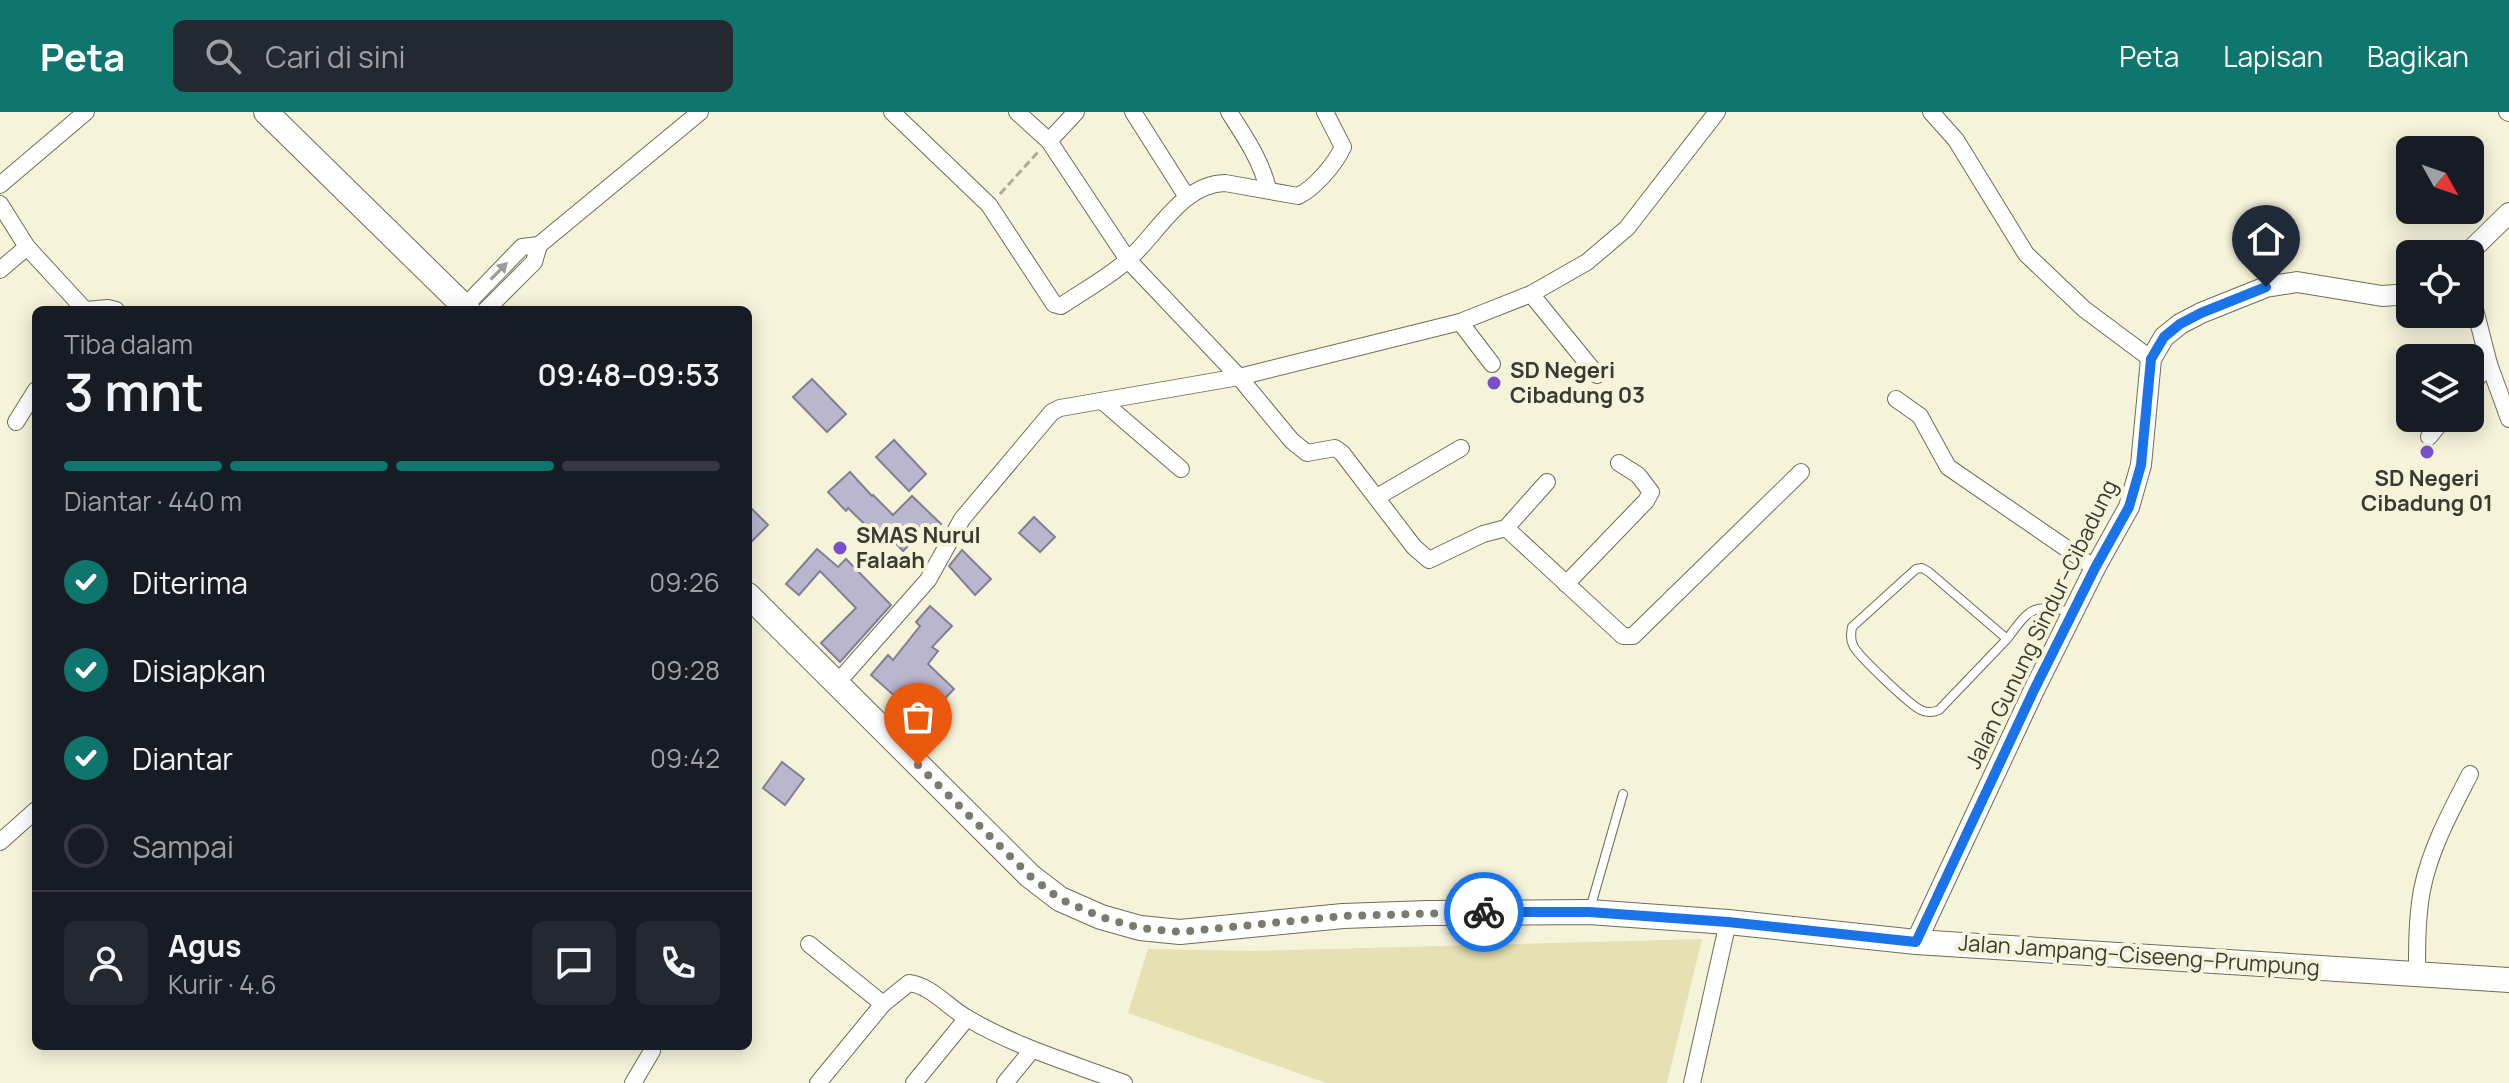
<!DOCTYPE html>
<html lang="id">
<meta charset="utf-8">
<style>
:root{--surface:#171b24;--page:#242831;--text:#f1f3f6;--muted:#9ea1a6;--line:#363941;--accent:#0f766e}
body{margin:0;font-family:Manrope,sans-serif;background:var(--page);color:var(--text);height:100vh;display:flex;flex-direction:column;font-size:30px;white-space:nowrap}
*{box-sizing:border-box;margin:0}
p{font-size:26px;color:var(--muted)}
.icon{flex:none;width:44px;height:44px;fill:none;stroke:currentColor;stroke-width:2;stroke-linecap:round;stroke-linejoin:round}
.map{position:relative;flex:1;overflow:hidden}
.panel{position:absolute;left:32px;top:194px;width:720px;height:744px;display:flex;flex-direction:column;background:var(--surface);border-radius:12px;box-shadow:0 4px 20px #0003}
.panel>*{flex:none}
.needle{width:52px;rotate:130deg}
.buttons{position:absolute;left:2396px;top:24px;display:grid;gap:16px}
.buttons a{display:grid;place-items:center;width:88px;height:88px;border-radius:12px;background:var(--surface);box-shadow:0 4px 20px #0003;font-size:40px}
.pin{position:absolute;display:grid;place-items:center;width:68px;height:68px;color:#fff;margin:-82px -34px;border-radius:50% 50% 50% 0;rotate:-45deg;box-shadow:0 0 8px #0007}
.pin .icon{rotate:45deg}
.courier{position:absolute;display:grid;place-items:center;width:80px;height:80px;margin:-40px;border:6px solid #1a73e8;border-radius:50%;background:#fff;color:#222;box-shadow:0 2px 10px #0007}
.summary em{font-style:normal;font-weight:600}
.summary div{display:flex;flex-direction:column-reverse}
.summary{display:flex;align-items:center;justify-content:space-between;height:136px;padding:0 32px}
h1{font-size:52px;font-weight:600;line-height:60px}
.bar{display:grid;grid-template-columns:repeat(4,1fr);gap:12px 8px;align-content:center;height:96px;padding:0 32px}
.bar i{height:10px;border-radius:6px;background:var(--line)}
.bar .current{background:var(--accent)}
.bar p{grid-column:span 4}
.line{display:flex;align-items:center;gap:20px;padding:0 32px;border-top:2px solid var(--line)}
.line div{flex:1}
.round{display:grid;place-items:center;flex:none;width:84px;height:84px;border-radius:12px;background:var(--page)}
ol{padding:0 32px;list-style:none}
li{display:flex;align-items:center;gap:24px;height:88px}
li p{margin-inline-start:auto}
li .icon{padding:8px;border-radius:50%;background:var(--accent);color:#fff;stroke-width:4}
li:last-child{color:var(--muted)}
li i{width:44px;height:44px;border:4px solid var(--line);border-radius:50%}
header{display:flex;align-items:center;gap:48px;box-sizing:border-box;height:112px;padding:0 40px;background:var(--accent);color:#fff}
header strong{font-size:38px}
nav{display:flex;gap:44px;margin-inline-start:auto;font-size:28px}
.search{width:560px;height:72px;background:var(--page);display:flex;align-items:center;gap:20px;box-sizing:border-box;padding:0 28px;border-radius:12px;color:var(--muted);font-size:30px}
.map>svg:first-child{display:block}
.green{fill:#e5e1b2}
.building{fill:#bab6cd;stroke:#827e94;stroke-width:2}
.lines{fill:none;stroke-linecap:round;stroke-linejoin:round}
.service-casing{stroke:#6f6d57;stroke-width:10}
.minor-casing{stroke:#6f6d57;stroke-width:18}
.tertiary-casing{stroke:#6f6d57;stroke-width:22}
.primary-casing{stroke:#6f6d57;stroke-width:26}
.path{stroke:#adab98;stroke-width:3;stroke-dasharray:8 4;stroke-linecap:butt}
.service{stroke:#fff;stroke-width:8}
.minor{stroke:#fff;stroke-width:16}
.tertiary{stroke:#fff;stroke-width:20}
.primary{stroke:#fff;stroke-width:24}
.oneway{fill:#9c9c98}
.done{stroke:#7b7a6c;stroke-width:8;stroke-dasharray:0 14.4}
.route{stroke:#1a73e8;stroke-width:10}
.poi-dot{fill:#7651ca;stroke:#f5f3da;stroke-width:3}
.labels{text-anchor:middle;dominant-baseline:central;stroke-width:8;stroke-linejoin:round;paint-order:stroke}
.poi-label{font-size:22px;font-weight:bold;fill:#3a3930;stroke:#f5f3da;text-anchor:start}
.street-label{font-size:22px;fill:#3a3930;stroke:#f5f3da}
</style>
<header>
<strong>Peta</strong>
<div class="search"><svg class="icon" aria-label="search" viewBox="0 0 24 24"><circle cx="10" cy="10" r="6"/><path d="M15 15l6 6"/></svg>Cari di sini</div>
<nav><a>Peta</a><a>Lapisan</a><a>Bagikan</a></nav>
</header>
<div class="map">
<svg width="2509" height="971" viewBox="0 0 2509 971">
<rect width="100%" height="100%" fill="#f5f3da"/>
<polygon class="green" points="1702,827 1667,971 1326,971 1128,901 1148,837 1253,839"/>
<g class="building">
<polygon points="812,267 846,302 827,320 793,285"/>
<polygon points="894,328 926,362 909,379 876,345"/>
<polygon points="850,360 872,384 873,383 893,403 912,384 941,412 928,424 923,419 903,439 886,421 880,427 848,396 846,399 828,380"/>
<polygon points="748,393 768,413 748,433"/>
<polygon points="1034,405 1055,425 1040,440 1019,421"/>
<polygon points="817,437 838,455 846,447 891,493 840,550 821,531 856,496 820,459 799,483 786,472"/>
<polygon points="962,438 991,467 975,483 949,454"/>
<polygon points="930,494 952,514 932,535 938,539 928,552 954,577 924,608 901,584 898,587 871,563 888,543 893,548 920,514 916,510"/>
<polygon points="782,650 804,667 785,693 763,676"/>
</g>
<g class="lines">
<defs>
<g id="service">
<path d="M2007,527L1939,598C1932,601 1927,601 1921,598C1911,594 1856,542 1853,533C1850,527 1851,521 1852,515L1916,457L1922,456L1929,460L2007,527C2031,495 2032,492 2072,500"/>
<polyline points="1590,797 1623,682"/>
</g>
<g id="minor">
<path d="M892,0L989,93L1054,192L1061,194C1083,179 1109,165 1129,147C1158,121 1182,72 1225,71L1298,84C1315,76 1335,52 1343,35L1325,0"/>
<polyline points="1017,0 1049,29 1128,148 1239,265 1292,329 1307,341 1335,336 1342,341 1414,435 1429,448 1483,422 1506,416 1623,524 1633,524 1801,360"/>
<polyline points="1133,0 1187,85"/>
<path d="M1229,0C1245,25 1261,48 1268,77"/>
<polyline points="1931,0 1956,28 2026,142 2084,197 2151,247"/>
<polyline points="2507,0 2509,1"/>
<polyline points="1049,29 1076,0"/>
<polyline points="0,73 86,0"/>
<polyline points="0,92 27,135 0,158"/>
<polyline points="27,135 85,198"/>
<polyline points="2470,178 2489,252 2470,275"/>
<polyline points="1531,182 1597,263"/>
<polyline points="465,194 522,135 539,133 700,0"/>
<polyline points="86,198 108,196 116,198"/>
<polyline points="486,198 534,150 539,133"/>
<polyline points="1460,210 1492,252"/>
<polyline points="2489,252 2509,307"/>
<polyline points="1896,287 1920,304 1948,355 2095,456"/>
<polyline points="1102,289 1181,357"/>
<polyline points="16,310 36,278"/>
<polyline points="2429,325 2444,306"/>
<polyline points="1377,385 1461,336"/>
<polyline points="1506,416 1547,370"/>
<polyline points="1566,472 1646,389 1651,380 1638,363 1619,351"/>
<polyline points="837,571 928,468 962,407 1052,300 1060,296 1239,265 1460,210 1531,182 1587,150 1627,116 1717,0"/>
<polyline points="0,730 36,698"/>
<polyline points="809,832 883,892"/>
<path d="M2417,860C2417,833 2417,805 2422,778C2430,737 2451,699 2470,662"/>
<polyline points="633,971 652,939 652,934"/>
<path d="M818,971L883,892L909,871C930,873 949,896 967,906C1016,935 1071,951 1124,971"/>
<polyline points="914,971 967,906"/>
<polyline points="1005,971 1032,938"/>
<polyline points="1692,971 1728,810"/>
</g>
<g id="tertiary">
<polyline points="2467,142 2509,101"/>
<polyline points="1916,830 2034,578 2095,456 2129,395 2141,353 2151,247 2164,225 2180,212 2201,201 2266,175 2297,170 2382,184 2410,182"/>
</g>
<g id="primary">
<polyline points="266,0 468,198"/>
<polyline points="748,483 1030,764 1060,787 1101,805 1140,816 1180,820 1343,804 1428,801 1589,800 1728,810 1916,830 2509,868"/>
</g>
</defs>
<use href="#service" class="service-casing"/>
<use href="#minor" class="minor-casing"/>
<use href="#tertiary" class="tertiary-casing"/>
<use href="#primary" class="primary-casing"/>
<polyline class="path" points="1000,82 1038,40"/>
<use href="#service" class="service"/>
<use href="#minor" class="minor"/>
<use href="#tertiary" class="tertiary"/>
<use href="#primary" class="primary"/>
</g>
<defs><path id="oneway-solid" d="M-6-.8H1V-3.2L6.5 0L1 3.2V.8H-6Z" transform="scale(2)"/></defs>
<use class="oneway" href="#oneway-solid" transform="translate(499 159) rotate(-46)"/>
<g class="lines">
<polyline class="done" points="918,653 1030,764 1060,787 1101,805 1140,816 1180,820 1343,804 1484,800"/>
<polyline class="route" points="1484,800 1589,800 1728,810 1916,830 2034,578 2095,456 2129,395 2141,353 2151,247 2164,225 2180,212 2201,201 2266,175"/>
</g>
<g class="poi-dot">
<circle cx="1494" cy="271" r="8"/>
<circle cx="2427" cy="340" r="8"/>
<circle cx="840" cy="436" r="8"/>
</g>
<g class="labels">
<g class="poi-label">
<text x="1510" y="258">SD Negeri<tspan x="1510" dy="25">Cibadung 03</tspan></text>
<text x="2427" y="366" text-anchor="middle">SD Negeri<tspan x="2427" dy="25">Cibadung 01</tspan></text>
<text x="856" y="423">SMAS Nurul<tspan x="856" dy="25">Falaah</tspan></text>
</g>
<g class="street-label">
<text transform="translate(2041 512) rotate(-64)">Jalan Gunung Sindur–Cibadung</text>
<text transform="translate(2139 843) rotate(4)">Jalan Jampang–Ciseeng–Prumpung</text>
</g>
</g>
</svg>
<div class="buttons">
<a><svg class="needle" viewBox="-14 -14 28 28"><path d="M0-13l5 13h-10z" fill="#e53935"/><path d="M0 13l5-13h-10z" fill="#9ea1a6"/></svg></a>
<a><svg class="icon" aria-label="locate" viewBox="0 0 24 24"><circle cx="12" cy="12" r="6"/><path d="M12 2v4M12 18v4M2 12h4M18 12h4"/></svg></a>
<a><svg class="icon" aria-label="layers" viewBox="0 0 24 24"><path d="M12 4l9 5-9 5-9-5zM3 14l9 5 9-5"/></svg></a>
</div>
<div class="pin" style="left:918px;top:653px;background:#ea580c"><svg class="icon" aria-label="bag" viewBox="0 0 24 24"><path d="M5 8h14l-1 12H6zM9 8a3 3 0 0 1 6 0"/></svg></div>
<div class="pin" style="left:2266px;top:175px;background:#1f2937"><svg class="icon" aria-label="home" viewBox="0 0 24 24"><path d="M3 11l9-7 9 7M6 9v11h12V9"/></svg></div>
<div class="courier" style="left:1484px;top:800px"><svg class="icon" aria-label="bike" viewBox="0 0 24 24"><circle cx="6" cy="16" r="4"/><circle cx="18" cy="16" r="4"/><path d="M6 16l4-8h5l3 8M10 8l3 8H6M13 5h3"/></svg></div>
<section class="panel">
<div class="summary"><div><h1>3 mnt</h1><p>Tiba dalam</p></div><em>09:48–09:53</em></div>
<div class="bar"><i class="current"></i><i class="current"></i><i class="current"></i><i></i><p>Diantar · 440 m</p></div>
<ol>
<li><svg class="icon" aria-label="check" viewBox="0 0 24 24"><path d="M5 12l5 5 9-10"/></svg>Diterima<p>09:26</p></li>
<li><svg class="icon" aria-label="check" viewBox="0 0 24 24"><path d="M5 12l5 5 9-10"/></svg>Disiapkan<p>09:28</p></li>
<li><svg class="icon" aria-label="check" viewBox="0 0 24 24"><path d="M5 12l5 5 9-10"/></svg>Diantar<p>09:42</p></li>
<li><i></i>Sampai</li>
</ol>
<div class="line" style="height:144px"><a class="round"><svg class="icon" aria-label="person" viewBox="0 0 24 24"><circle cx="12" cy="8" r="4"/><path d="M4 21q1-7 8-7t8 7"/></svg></a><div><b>Agus</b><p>Kurir · 4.6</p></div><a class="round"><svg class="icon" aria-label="chat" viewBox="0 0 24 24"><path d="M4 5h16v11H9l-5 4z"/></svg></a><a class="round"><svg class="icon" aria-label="phone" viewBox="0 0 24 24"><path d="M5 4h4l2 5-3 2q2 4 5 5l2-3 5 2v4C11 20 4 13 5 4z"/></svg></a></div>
</section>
</div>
